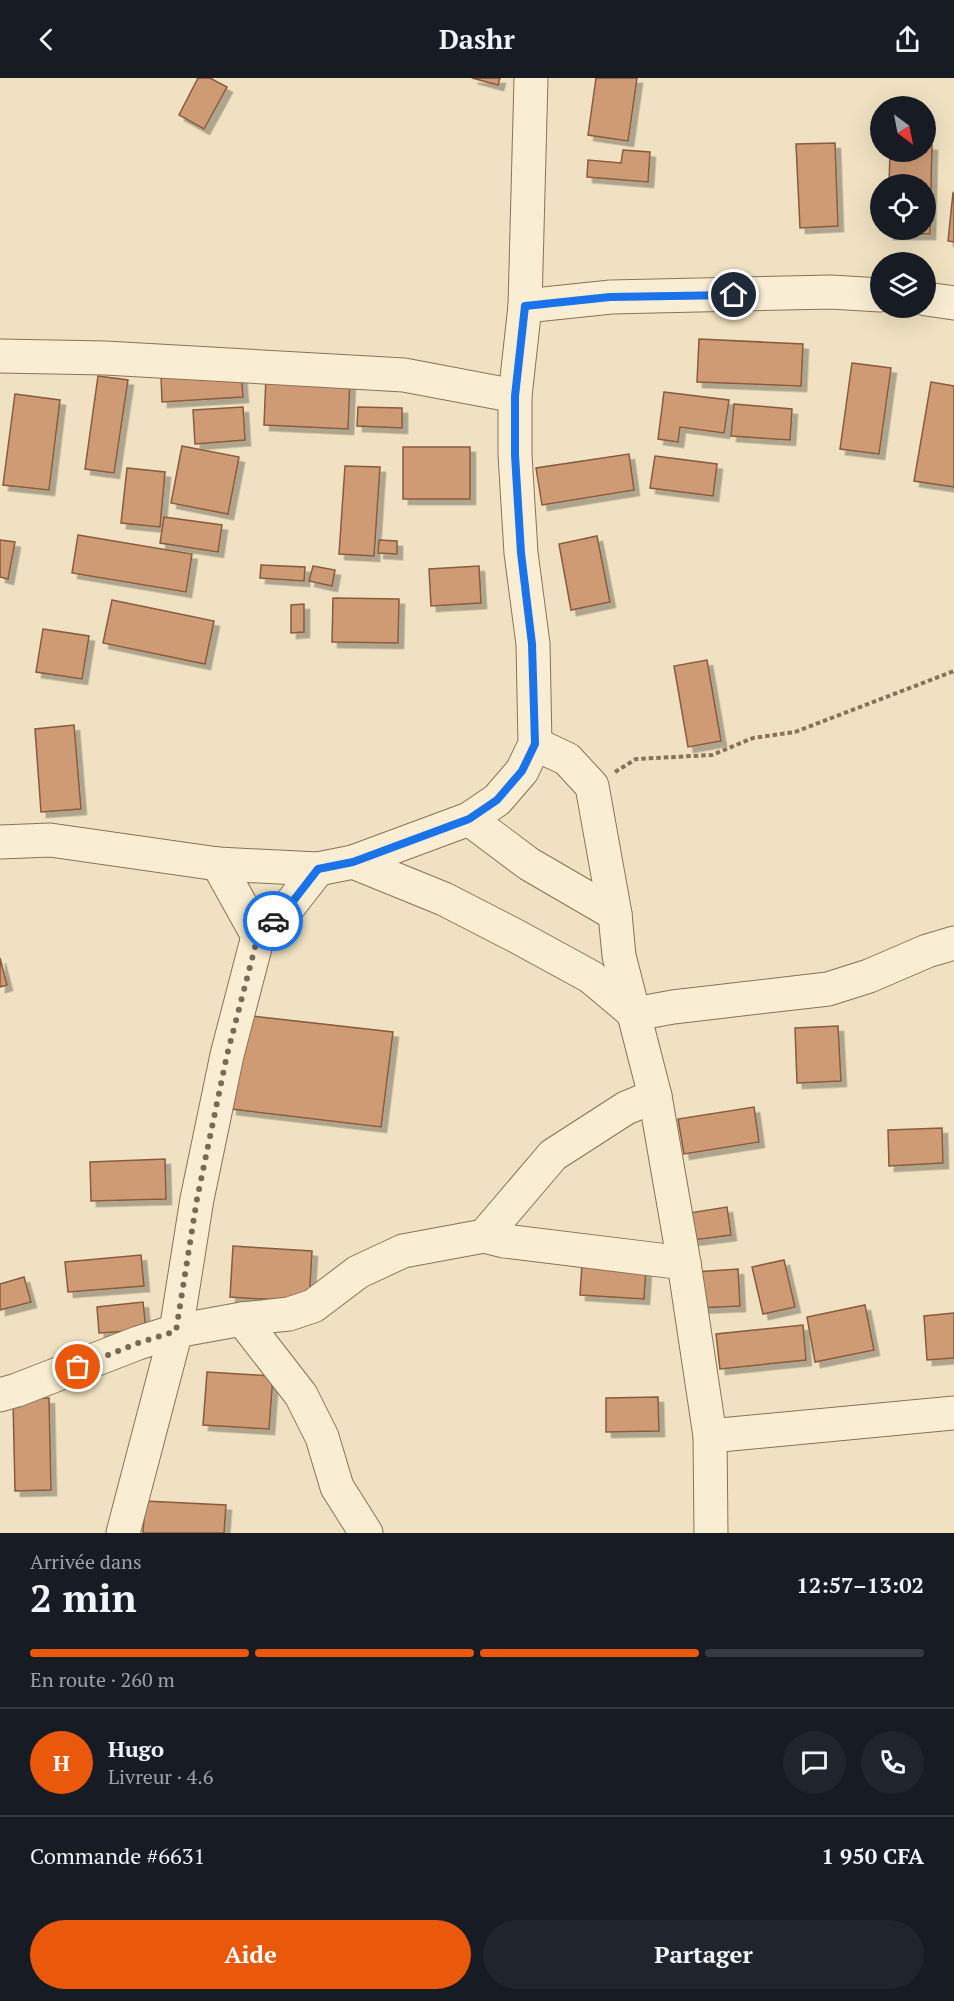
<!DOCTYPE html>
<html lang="fr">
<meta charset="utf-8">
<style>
:root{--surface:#171b24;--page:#20242c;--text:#f1f3f6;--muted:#9ea1a6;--line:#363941;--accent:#ea580c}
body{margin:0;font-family:"PT Serif",serif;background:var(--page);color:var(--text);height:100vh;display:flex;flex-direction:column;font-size:22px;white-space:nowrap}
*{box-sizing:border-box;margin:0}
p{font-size:20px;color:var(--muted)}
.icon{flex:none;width:33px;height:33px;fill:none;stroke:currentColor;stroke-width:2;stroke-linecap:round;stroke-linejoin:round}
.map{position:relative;height:1455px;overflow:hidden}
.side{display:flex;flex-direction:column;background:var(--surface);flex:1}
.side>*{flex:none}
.needle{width:39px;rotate:148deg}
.controls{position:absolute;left:870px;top:18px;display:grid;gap:12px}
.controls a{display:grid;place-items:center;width:66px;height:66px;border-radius:50%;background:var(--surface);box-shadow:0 6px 24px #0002;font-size:30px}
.pin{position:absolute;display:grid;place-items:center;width:51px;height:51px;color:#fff;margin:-26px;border:3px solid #fff;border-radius:50%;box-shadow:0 2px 6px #0007}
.courier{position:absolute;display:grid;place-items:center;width:60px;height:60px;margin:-30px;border:4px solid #1a73e8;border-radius:50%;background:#fff;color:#222;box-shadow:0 2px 8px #0007}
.overview em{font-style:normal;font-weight:700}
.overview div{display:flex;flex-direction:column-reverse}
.overview{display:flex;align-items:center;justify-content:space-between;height:102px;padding:0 30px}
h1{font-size:39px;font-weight:700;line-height:45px}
.bar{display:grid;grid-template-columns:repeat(4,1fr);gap:9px 6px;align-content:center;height:72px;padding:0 30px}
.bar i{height:8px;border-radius:4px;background:var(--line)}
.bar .on{background:var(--accent)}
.bar p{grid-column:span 4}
.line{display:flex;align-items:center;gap:15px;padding:0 30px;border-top:2px solid var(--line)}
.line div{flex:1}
.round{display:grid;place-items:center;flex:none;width:63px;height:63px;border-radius:32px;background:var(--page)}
.cta{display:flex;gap:12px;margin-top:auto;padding:12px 30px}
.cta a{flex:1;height:69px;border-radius:36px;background:var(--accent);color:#fff;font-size:24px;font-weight:700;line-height:69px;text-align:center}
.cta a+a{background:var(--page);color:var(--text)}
header{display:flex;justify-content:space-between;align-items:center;height:78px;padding:0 30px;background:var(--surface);font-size:27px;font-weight:700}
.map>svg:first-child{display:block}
.building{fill:#ce9b75;stroke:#885b3d;stroke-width:1.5;filter:url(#shadow)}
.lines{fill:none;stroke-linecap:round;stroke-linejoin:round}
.minor-casing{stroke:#887258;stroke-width:35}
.path{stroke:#887258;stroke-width:4;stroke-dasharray:4.5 3;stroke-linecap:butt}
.minor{stroke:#f9eed4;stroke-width:33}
.done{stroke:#786a56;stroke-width:6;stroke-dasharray:0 10.8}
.route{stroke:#1a73e8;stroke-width:8}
</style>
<header><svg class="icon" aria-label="back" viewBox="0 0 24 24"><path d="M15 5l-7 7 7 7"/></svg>Dashr<svg class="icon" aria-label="share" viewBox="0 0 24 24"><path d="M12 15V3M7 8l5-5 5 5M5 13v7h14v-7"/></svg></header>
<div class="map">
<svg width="954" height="1455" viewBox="0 0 954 1455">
<defs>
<filter id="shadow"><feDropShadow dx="5.5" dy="5.5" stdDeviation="0" flood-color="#0004"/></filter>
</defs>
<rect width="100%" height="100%" fill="#efe1c1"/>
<g class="building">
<polygon points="198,0 210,0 227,9 204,51 179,37"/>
<polygon points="472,0 500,0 498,7"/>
<polygon points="596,0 637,0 628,63 588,57"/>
<polygon points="835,65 838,148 800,150 796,66"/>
<polygon points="926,67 932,67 930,156 888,156 888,152 926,152 926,106 889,106 890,74 926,74"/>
<polygon points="623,72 650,74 648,104 587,99 588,82 621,85"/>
<polygon points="953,115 954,116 954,164 948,163"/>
<polygon points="699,261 803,266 801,308 697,304"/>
<polygon points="852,285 891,290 879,376 840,371"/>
<polygon points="241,293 243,319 162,324 161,298"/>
<polygon points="98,298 128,302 114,395 85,391"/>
<polygon points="266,298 350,301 348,351 264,347"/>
<polygon points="931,304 954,308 954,409 914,403"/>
<polygon points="664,314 729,322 724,355 680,349 678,364 658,361"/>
<polygon points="15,316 60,322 49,412 3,407"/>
<polygon points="734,326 792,331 790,362 731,358"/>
<polygon points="243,329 245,362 195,366 193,332"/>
<polygon points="358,329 402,330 402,350 357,348"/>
<polygon points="182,368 239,379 228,436 171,425"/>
<rect x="403" y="369" width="67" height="52"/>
<polygon points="629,376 634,412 542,427 536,390"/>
<polygon points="655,378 717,386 713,418 650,410"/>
<polygon points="345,388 380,389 374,478 339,476"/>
<polygon points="127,390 165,394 160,449 121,445"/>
<polygon points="164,439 222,447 218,474 160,465"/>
<polygon points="78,457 192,476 186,514 72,495"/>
<polygon points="597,458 610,524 571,532 559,466"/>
<polygon points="0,462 15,464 8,501 0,499"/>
<polygon points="379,462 397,463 397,476 378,475"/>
<polygon points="261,487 305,489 304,503 260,500"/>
<polygon points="313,488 335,492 332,508 309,503"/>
<polygon points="479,488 481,525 431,528 429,491"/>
<polygon points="333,520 399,521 398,565 332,564"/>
<polygon points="112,522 214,543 205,586 103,565"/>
<polygon points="304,526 304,554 291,555 291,527"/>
<polygon points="43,551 89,558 82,601 36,594"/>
<polygon points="707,582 721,663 688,669 674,588"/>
<polygon points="74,647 81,731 41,734 35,651"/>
<polygon points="0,880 7,907 0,909"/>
<polygon points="243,937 393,954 381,1049 231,1031"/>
<polygon points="838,948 841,1003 797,1005 795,950"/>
<polygon points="754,1029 759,1064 684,1076 678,1041"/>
<polygon points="942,1050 943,1085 889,1088 888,1052"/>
<polygon points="165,1081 166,1121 91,1123 90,1084"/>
<polygon points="727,1129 731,1157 693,1162 689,1135"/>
<polygon points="233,1168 312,1173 309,1224 230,1219"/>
<polygon points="141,1177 144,1208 68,1214 65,1184"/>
<polygon points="784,1182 795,1229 763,1236 752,1189"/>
<polygon points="582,1186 646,1190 644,1221 580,1217"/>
<polygon points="738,1191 740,1228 696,1230 694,1194"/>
<polygon points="24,1199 31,1224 0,1232 0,1206"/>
<polygon points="143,1224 146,1252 99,1255 97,1229"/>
<polygon points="865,1227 874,1272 815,1284 807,1239"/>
<polygon points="954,1235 954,1280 927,1282 924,1238"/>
<polygon points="803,1247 806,1282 720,1291 716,1256"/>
<polygon points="207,1294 273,1298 269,1351 203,1347"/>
<polygon points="658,1319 659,1353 606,1354 606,1320"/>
<polygon points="49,1320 51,1412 15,1413 13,1322"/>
<polygon points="145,1423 226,1427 224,1455 143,1455"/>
</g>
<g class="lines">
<defs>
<g id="minor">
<polyline points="926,221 954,225"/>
<polyline points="525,228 611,219 831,214 880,217"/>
<polyline points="0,278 105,280 404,297 515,318"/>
<polyline points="535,666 567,681 592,708 615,836 619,878 655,1018 684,1185 710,1358 711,1455"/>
<polyline points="469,741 529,786 615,836"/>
<polyline points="0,764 50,762 218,786 318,791 353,784 469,741 497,722 522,693 535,666 533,566 521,475 515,377 515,318 525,228 531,0"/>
<polyline points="353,784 444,821 516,858 591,899 635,936 673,929 828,911 869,898 927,873 954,865"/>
<polyline points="218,786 258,858"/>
<polyline points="484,1158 553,1077 626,1030 655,1018"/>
<polyline points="242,1241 301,1317 322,1359 337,1409 366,1455"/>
<polyline points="0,1317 17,1312 138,1265 176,1253 242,1241 289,1236 313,1228 358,1194 403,1173 484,1158 504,1163 684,1185"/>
<polyline points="710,1358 954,1335"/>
<polyline points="123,1455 176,1253 197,1121 227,977 258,858 290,827 318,791"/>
</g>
</defs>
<use href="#minor" class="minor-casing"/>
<polyline class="path" points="615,694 636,681 712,677 753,660 795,654 954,593"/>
<use href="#minor" class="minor"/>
</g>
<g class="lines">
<polyline class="done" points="78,1289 138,1265 176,1253 197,1121 227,977 258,858 273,843"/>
<polyline class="route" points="273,843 290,827 318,791 353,784 469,741 497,722 522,693 535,666 532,566 521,475 515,377 515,318 525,228 610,219 734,217"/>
</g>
</svg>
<div class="controls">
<a><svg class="needle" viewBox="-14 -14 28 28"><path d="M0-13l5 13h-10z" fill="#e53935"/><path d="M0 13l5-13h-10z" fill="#9ea1a6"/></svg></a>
<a><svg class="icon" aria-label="locate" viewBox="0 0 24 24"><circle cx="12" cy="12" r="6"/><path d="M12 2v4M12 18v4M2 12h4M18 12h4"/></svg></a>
<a><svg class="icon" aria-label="layers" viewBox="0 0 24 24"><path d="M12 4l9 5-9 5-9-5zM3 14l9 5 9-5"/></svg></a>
</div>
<div class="pin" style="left:78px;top:1289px;background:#ea580c"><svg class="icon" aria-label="bag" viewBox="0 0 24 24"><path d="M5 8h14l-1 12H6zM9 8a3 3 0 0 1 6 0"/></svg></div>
<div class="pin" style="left:734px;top:217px;background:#1f2937"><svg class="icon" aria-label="home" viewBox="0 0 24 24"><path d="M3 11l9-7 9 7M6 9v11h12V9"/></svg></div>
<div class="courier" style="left:273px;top:843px"><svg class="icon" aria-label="car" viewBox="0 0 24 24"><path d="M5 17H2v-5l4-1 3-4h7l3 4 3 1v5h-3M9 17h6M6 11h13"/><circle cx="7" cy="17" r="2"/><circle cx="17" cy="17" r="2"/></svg></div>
</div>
<section class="side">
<div class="overview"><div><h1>2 min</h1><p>Arrivée dans</p></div><em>12:57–13:02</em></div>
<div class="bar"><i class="on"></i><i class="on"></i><i class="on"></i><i></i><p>En route · 260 m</p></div>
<div class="line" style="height:108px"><b class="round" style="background:var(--accent);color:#fff">H</b><div><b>Hugo</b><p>Livreur · 4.6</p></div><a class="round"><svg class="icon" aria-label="chat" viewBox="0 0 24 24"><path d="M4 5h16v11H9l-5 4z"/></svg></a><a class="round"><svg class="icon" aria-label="phone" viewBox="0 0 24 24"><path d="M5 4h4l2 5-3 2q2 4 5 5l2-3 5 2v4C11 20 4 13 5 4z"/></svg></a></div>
<div class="line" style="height:78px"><div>Commande #6631</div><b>1 950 CFA</b></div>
<div class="cta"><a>Aide</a><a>Partager</a></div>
</section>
